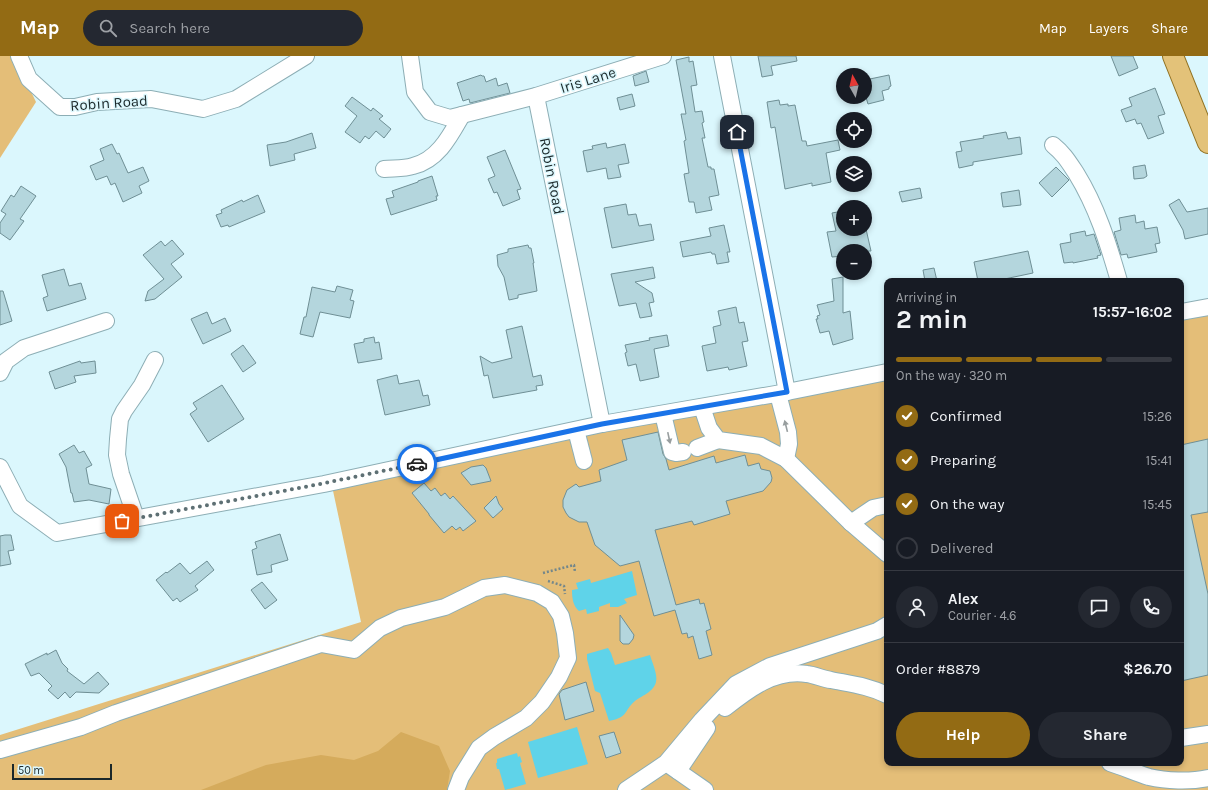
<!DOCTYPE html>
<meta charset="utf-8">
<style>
:root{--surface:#171b24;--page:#242831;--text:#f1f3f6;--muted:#9ea1a6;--line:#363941;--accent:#936b14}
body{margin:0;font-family:Karla,sans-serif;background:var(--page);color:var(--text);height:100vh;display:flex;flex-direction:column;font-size:15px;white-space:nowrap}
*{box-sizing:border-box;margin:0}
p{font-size:13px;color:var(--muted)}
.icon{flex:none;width:22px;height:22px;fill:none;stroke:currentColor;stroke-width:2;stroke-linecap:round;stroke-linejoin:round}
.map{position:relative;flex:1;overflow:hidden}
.drawer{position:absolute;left:884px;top:222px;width:300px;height:488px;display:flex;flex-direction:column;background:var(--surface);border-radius:8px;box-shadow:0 2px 6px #0003}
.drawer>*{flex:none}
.needle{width:26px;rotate:352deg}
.controls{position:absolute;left:836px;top:12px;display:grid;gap:8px}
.controls a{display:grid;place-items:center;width:36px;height:36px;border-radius:50%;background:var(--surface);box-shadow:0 2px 6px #0003;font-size:20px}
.scale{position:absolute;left:12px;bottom:10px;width:100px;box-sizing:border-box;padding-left:4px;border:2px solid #1b282a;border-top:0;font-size:11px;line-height:14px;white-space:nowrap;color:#1b282a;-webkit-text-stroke:3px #dbf7fd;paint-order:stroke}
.pin{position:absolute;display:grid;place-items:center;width:34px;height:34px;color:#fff;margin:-17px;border-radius:8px;box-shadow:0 2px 6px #0006}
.courier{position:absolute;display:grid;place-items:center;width:40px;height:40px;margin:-20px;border:3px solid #1a73e8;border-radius:50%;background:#fff;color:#222;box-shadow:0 1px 5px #0007}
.summary em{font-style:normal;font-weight:700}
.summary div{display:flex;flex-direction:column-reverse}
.summary{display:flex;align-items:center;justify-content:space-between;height:68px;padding:0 12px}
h1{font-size:26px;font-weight:700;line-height:30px}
.bar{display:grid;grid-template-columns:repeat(4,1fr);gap:6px 4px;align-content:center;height:48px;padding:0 12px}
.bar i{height:5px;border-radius:3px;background:var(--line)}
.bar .active{background:var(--accent)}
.bar p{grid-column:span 4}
.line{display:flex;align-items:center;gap:10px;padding:0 12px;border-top:1px solid var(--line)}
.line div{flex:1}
.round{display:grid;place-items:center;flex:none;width:42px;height:42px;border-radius:21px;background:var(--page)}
ol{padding:0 12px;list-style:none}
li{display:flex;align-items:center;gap:12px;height:44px}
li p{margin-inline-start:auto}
li .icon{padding:4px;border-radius:50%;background:var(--accent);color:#fff;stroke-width:4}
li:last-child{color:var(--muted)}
li i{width:22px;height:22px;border:2px solid var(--line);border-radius:50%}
.action{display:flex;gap:8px;margin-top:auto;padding:8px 12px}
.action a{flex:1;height:46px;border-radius:24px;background:var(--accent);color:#fff;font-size:16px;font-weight:700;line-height:46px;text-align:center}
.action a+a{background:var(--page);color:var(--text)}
header{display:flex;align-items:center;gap:24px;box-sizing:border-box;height:56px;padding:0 20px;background:var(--accent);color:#fff}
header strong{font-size:19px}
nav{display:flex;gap:22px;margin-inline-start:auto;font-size:14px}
.search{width:280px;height:36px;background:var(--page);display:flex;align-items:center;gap:10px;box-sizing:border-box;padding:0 14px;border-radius:22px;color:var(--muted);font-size:15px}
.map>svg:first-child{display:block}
.green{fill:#e4be78}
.forest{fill:#d5ab5c}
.water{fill:#5fd3e9}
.building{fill:#b4d6dd;stroke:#6f8f95}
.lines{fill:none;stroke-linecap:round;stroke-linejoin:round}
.minor-casing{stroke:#8daeb5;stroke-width:18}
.major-casing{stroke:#917223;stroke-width:22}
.path{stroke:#73878b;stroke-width:2.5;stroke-dasharray:2 2;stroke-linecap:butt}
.minor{stroke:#fff;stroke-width:16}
.major{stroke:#e3c279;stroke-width:20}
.oneway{fill:#989e9f}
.done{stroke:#5e7074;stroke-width:4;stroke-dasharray:0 7.2}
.route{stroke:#1a73e8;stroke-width:5}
.labels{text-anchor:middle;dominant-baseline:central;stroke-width:3;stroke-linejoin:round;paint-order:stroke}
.street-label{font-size:15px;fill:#1b282a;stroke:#dbf7fd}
</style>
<header>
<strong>Map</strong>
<div class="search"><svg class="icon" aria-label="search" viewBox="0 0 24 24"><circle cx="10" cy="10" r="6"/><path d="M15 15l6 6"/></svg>Search here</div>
<nav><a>Map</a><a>Layers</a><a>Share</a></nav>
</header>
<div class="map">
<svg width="1208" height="734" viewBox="0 0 1208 734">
<rect width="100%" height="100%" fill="#dbf7fd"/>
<g class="green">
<polygon points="0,0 14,0 36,46 0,102"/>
<polygon points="1208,258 1208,734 0,734 0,679 361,566 332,430 601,375 887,323 887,707 1181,707 1181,263"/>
</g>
<polygon class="forest" points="401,676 439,690 450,715 447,734 201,734 266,709 321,699 354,704 378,695"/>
<g class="water">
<path d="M632,515L637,539L624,543L627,547L618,551H610V547L599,551V555L587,558L586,553L579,555C573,550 572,542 572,534L578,533L576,527L590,523L591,527Z"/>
<path d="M608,592L611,597L615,609L650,599C652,606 658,619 656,626C653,638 638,640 631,649C627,653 626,658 621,661C618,663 613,664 609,665L600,637L595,635L587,603V598Z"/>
<polygon points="577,671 588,708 538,722 528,686"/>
<polygon points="517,697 518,701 520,700 522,706 520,707 526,728 505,734 499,713 497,713 496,707 497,707 497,703"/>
</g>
<g class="building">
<polygon points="758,0 796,0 797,5 771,10 773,19 762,21"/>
<polygon points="1111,0 1133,0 1138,12 1119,20"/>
<polygon points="689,1 689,6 693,5 697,29 691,30 695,56 702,55 704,66 702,67 705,82 702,82 708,111 711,111 711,113 714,113 719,139 709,141 712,154 696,157 694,146 689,146 684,118 689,117 684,85 686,84 681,58 686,58 676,4"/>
<polygon points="646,15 649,26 635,30 633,20"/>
<polygon points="481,19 482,20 484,20 486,26 496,22 498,30 507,27 510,37 470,47 469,43 463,45 457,27"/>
<polygon points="889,19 891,30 889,31 889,33 882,35 884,44 868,48 865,38 865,24"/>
<polygon points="1155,32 1165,58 1158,60 1164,77 1148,83 1141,67 1137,68 1135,63 1126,66 1121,54 1132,50 1129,42"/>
<polygon points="632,38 635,50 620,54 617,42"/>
<polygon points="352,41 371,55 373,52 383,60 379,63 391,73 384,82 376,75 369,83 365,80 360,87 345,76 357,60 345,50"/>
<polygon points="779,44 780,49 788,48 788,50 795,49 802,85 806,85 807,90 838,84 840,94 826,97 831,126 812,130 812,127 785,133 775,71 771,72 767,46"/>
<polygon points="1006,76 1008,83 1020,81 1022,98 973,106 973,109 959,112 956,96 962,95 960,86 984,82 983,80"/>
<polygon points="312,77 316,92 294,98 295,104 270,110 267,89 286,86"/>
<polygon points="606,87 607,92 625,88 629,107 618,109 621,121 608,123 606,112 587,116 583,95 593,93 592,90"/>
<polygon points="112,88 117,98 119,97 128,117 143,111 149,125 139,130 142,137 123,146 115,127 111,129 107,120 96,124 90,110 104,104 100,93"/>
<polygon points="505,94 521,133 517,134 520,143 503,150 497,136 494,137 488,123 495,120 487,101"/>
<polygon points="1145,109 1147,120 1144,122 1134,123 1133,111"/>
<polygon points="1056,111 1069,124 1052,141 1039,127"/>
<polygon points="432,120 438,140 436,140 437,144 391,159 386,143 394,141 392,135 418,126 418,125"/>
<polygon points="21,130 36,140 20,163 24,165 10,184 0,177 0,167 6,158 1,155 11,139 14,141"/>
<polygon points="920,132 922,142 902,146 899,136"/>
<polygon points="1019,134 1021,149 1003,151 1001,137"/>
<polygon points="258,139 265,156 229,171 228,169 221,171 216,159 222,157 221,154 242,144 243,146"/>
<polygon points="1179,143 1187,156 1208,152 1208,178 1185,183 1183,174 1169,149"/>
<polygon points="626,148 628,159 636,158 639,170 651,168 654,184 612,192 604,152"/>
<polygon points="843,155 843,173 866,173 871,195 843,195 843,200 832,201 827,176 836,175 832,157"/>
<polygon points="1135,159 1136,167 1144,165 1145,173 1157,171 1160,187 1155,188 1157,196 1128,202 1127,198 1121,199 1114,176 1121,174 1119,162"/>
<polygon points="724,169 730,196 727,196 729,206 717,208 715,198 712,198 711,196 683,201 680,186 711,180 709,172"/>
<polygon points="1085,175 1086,180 1094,178 1101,199 1097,200 1098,202 1073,207 1073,206 1064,207 1060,188 1071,186 1070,178"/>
<polygon points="172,184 184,198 171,208 182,221 155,243 145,245 148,235 164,223 143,199 161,185 165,190"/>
<polygon points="528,189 529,192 531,192 534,207 533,207 537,235 518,239 518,242 509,244 504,221 498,210 497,199 508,196 508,193"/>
<polygon points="1028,195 1033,217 995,225 978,225 974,206"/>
<polygon points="653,211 655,222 635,226 652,237 654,246 649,247 652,260 640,262 636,247 619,250 611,218"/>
<polygon points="934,212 937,225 925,225 923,214"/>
<polygon points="64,213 69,230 81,227 86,243 47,255 43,242 48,240 42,219"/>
<polygon points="843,221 843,257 850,255 853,283 833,289 829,275 820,277 816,263 818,263 817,260 820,259 817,249 834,245 832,223"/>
<polygon points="337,230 353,234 350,244 354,245 350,262 320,256 313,281 300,278 304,261 306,261 312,231 335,236"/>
<polygon points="0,235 3,235 12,265 0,269"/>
<polygon points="736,251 739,267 744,266 748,285 742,286 747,310 729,314 728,311 707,315 702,290 716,287 713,271 721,269 718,255"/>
<polygon points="207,256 212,268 225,262 231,275 203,288 191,263"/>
<polygon points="522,270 533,321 541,319 543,329 536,330 537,334 493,342 488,319 484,320 480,300 492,307 512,302 506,274"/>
<polygon points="667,279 669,290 654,293 659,321 640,325 636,308 628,310 625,297 627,296 625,289 650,284 649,282"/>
<polygon points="374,281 375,287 379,286 382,303 358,307 354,288 364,286 364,283"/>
<polygon points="243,289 256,307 243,316 231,298"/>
<polygon points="80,305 81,307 95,305 96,317 74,320 76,326 55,333 49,316"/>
<polygon points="397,319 399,328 419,324 423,340 428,339 430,349 385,359 377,324"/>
<polygon points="222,329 244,363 208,386 190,358 197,353 193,347"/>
<polygon points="658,376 663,398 666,403 669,414 714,400 716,407 745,399 748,410 759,407 761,413 770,415 772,422 771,426 763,435 726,445 730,458 694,469 692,465 655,474 676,549 699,543 700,548 704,547 711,573 706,575 712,599 699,603 693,580 688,582 687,577 682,578 675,554 654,560 639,505 620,510 595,489 587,466 579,466 569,461 566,457 563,451 563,444 567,434 576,428 579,431 601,425 599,414 627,404 622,384"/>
<polygon points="1208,383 1208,456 1191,459 1208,538 1208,619 1181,625 1181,389"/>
<polygon points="74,389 79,397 84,395 92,409 86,412 89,428 111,433 109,448 89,444 74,446 72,437 71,437 66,411 59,398"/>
<polygon points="483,409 486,412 491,425 471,429 461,417 471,411"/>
<polygon points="424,427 431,435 435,432 441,440 445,437 450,443 453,440 476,465 463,475 460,471 456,474 452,470 444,477 429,459 429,458 412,437"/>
<polygon points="496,440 499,448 503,453 493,462 484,452"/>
<polygon points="280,478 288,504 271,509 272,516 257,519 252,494 257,492 255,486"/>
<polygon points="5,479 11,479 14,494 8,495 11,508 0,510 0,480"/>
<polygon points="207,505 214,514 195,530 198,534 180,546 177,542 173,545 156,524 166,516 167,517 180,507 190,518"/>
<polygon points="262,526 277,544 265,553 251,534"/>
<polygon points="620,559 634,579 633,583 629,588 623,588 620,585"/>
<polygon points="56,594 62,607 68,613 67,615 84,628 98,616 109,628 99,637 76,636 70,642 65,636 58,643 48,634 52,630 39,617 31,620 25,608 47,597 47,599"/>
<polygon points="586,626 594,655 565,664 559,638 562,634"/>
<polygon points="614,676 621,697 606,702 599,680"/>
</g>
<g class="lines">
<defs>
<g id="minor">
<polyline points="19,0 29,23 60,51 75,51 97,46 151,43 203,53 236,43 306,0"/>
<polyline points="410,0 415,36 430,56 450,62 536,40 663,0"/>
<polyline points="722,0 787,336"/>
<polyline points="536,40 602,368"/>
<path d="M1053,89C1064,98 1068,105 1076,117C1097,151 1108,187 1119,225"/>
<path d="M384,113C393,112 404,113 413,110C438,104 450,80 462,59"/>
<polyline points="1181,256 1208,251"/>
<polyline points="0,317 6,305 24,292 106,265"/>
<polyline points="778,338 788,376 789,388 786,403"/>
<polyline points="702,351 709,372 718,384 761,390 786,403 851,467 887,498"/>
<polyline points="663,358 672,396 676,397 683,396"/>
<polyline points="576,374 584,405"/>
<polyline points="697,392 718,384"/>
<polyline points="0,411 20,450 57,477 324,428 602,368 787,336 887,316"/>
<polyline points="136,462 121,418 117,399 118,383 120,363 124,355 142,329 155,304"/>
<polyline points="851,467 873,452 887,449"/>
<path d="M725,652C749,633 775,613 807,618C815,619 823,623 831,624C851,628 869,630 887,639"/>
<polyline points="1181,682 1208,678"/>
<polyline points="0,694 81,671 116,657 321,588 354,594 380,572 401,562 445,551 484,532 505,529 537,537 552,546 561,560 565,577 568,602 559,621 542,646 526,662 494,681 479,692 461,721 456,734"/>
<path d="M1110,707C1123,711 1136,717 1149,721C1166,725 1190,726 1208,722"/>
<polyline points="669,709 705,734"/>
<polyline points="678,715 707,672"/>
<polyline points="626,734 666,707 702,664 736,628 770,610 877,575 887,569"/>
</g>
<polyline id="major" points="1173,0 1208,87"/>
</defs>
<use href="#minor" class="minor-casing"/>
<use href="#major" class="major-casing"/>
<g class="path">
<polyline points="543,517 574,509 575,516"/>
<polyline points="548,525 564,530 565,538"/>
</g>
<use href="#minor" class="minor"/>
<use href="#major" class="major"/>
</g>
<defs><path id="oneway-solid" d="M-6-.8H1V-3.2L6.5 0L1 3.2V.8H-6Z"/></defs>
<g class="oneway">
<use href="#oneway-solid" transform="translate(786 370) rotate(-104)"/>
<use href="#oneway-solid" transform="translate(669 382) rotate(78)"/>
</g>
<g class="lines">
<polyline class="done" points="122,465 315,429 417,408"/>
<polyline class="route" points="417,408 602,368 787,336 737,76"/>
</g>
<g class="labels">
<g class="street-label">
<text transform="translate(588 24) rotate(-17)">Iris Lane</text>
<text transform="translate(109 47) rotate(-4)">Robin Road</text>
<text transform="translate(552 120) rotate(79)">Robin Road</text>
</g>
</g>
</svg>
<div class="controls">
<a><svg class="needle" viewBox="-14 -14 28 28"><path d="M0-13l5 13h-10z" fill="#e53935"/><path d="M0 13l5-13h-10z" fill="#9ea1a6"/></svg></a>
<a><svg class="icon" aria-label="locate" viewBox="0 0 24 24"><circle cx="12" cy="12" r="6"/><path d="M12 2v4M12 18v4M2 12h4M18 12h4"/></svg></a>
<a><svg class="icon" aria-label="layers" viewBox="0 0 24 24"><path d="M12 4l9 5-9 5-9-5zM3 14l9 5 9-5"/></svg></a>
<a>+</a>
<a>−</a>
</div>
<div class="scale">50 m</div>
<div class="pin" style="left:122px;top:465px;background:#ea580c"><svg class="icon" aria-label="bag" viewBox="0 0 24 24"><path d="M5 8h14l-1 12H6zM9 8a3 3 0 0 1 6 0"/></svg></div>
<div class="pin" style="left:737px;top:76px;background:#1f2937"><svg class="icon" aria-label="home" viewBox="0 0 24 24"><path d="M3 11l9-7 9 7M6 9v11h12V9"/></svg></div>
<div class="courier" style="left:417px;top:408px"><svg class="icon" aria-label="car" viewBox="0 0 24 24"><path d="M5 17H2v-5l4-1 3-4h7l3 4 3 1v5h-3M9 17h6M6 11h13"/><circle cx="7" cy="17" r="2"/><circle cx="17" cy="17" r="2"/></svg></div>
<section class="drawer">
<div class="summary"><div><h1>2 min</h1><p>Arriving in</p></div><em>15:57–16:02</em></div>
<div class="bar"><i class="active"></i><i class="active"></i><i class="active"></i><i></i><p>On the way · 320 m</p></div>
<ol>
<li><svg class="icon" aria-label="check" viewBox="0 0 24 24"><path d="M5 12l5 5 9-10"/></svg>Confirmed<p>15:26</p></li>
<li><svg class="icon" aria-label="check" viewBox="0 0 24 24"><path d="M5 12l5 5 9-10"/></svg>Preparing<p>15:41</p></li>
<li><svg class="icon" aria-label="check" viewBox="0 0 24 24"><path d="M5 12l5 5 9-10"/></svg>On the way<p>15:45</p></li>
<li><i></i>Delivered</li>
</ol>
<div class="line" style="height:72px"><a class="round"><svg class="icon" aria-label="person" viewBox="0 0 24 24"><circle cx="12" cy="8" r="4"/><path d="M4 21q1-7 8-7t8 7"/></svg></a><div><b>Alex</b><p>Courier · 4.6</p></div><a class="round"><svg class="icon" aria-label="chat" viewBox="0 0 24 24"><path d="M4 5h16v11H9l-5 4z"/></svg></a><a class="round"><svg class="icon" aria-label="phone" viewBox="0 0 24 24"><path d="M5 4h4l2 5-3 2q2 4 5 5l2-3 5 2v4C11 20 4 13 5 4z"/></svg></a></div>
<div class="line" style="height:52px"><div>Order #8879</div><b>$26.70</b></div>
<div class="action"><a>Help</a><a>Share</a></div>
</section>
</div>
